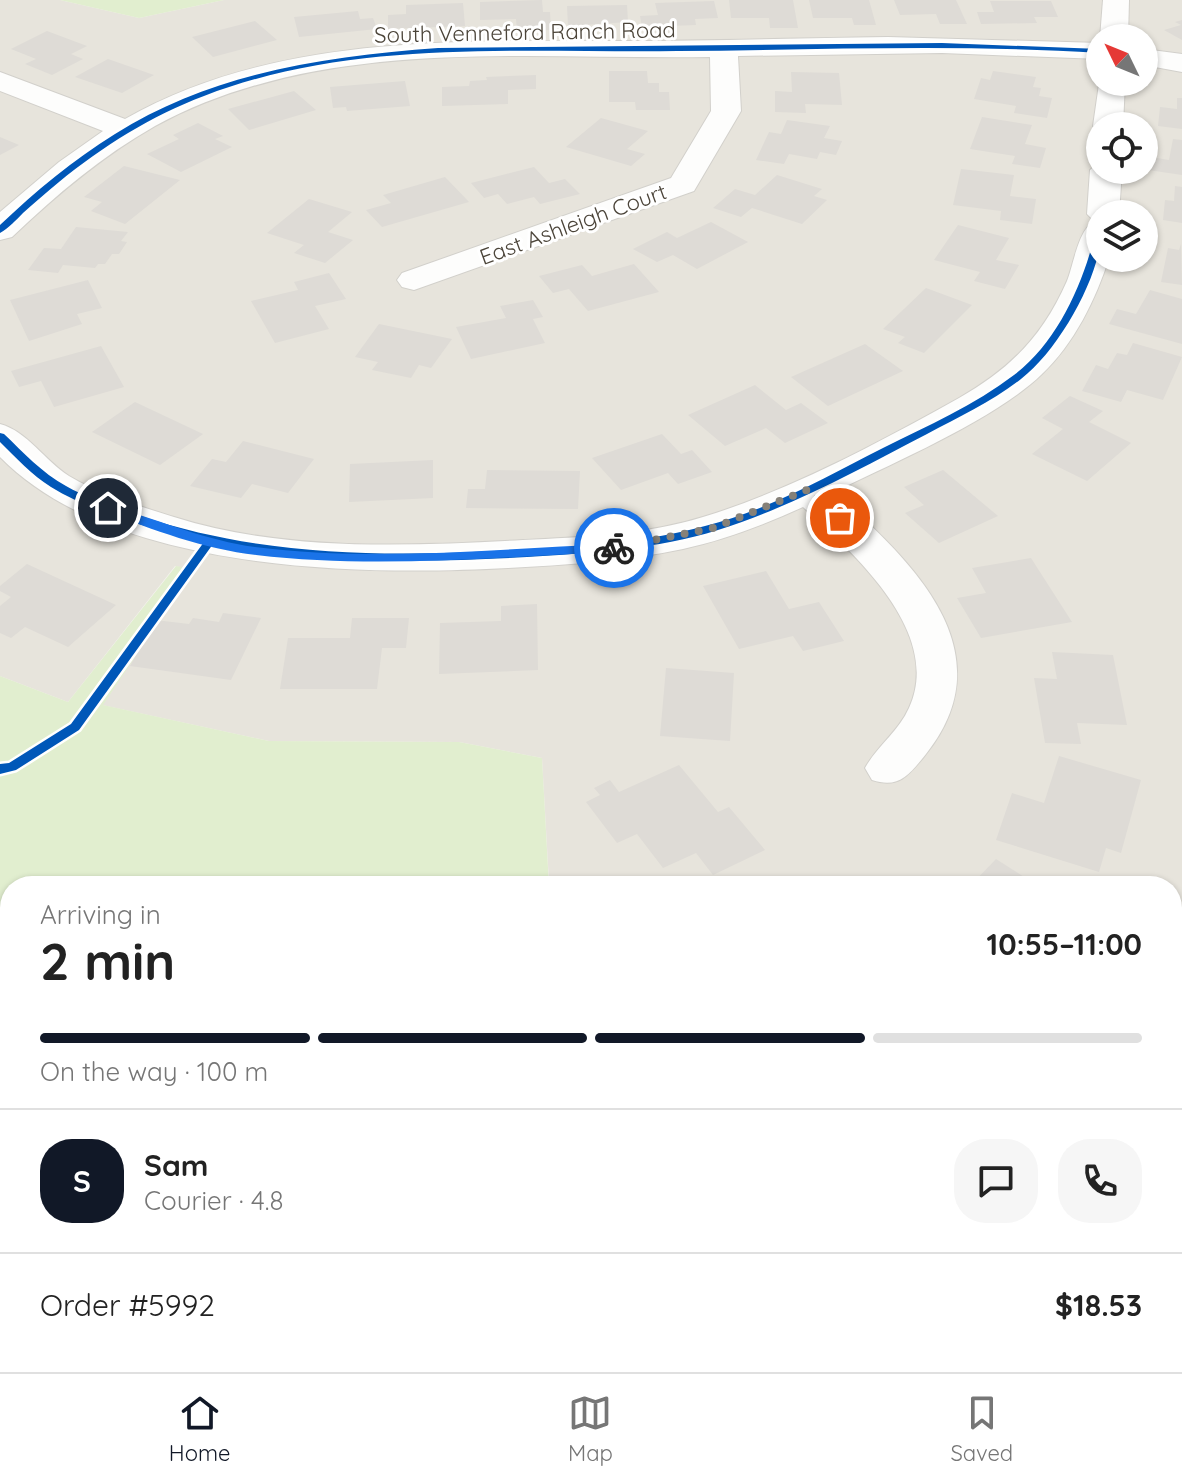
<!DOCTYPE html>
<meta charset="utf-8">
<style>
:root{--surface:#fff;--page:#f6f6f6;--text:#222;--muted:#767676;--line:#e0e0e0;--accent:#111827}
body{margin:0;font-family:Quicksand,sans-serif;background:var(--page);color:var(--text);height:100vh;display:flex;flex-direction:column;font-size:30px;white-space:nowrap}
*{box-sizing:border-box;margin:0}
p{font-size:26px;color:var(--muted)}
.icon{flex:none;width:44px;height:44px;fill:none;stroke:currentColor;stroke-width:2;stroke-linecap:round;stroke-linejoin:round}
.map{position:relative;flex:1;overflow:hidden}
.panel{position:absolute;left:0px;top:876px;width:1182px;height:496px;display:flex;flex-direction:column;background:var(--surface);border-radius:32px 32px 0 0;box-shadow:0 2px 6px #0004}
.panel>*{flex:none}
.needle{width:52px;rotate:313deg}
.tools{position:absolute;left:1086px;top:24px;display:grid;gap:16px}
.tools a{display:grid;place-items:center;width:72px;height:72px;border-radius:50%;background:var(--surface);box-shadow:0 2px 6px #0004;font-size:40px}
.pin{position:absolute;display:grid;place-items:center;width:68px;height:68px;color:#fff;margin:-34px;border:4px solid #fff;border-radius:50%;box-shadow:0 2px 8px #0007}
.courier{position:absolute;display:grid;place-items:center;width:80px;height:80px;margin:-40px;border:6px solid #1a73e8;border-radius:50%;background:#fff;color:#222;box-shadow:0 2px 10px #0007}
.head em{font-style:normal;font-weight:700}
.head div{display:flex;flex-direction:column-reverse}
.head{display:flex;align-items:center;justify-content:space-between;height:136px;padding:0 40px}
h1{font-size:52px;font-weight:700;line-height:60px}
.bar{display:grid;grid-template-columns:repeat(4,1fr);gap:12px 8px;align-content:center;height:96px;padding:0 40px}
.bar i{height:10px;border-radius:6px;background:var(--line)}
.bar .current{background:var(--accent)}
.bar p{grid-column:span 4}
.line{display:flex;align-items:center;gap:20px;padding:0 40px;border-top:2px solid var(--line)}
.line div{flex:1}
.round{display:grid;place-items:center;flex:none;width:84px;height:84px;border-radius:32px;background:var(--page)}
.dock{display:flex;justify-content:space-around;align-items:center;height:112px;border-top:2px solid var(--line);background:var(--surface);font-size:22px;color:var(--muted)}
.dock a{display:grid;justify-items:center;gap:4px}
.dock .current{color:var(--accent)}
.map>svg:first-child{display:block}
.residential{fill:#e7e4dc;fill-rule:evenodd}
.green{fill:#e1eecf}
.water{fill:#c0ddf1}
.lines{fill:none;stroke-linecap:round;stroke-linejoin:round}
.stream{fill:#c0ddf1;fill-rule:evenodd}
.building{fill:#dedbd6}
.minor-casing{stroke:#d2d0cb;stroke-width:2}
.minor{fill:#fdfdfc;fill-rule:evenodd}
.cycleway-casing{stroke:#fff;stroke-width:5}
.cycleway{fill:#0057b8;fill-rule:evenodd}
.route{fill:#1a73e8}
.done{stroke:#868178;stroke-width:8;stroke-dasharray:0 14.4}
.labels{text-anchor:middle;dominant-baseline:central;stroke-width:6;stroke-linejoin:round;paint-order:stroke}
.far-street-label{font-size:22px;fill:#4b4439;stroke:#fff}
</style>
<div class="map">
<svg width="1182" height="1372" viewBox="0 0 1182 1372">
<rect width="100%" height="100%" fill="#f4f2ee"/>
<path class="residential" d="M0,0H60L139,18L224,0H1182V1029L1172,1031V886H552L549,882L542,758L459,742L269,741L102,705L193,570L175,566L68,702L0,676ZM1100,38H1144V82H1100ZM1100,126H1144V170H1100ZM1100,214H1144V258H1100Z"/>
<g class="green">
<polygon points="60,0 224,0 139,18"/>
<polygon points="176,566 194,569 103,705 269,741 459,742 542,758 549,886 10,886 10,1257 0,1252 0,676 68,702"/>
<polygon points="1182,1029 1182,1372 271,1372 248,1362 1172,1362 1172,1031"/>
</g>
<polygon class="water" points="106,1362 523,1362 524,1372 96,1372"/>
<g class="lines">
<polygon class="stream" points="0,1198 10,1204 10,1222 0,1216"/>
</g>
<g class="building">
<polygon points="542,0 543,12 550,12 551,30 517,31 516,19 480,20 480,2"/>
<polygon points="729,0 793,0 798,28 770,28 769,18 731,18"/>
<polygon points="809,0 869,0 876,25 854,25 852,18 813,18"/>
<polygon points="894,0 956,0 967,24 940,24 936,14 900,15"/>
<polygon points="714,1 718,18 695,19 696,25 642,27 640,16 658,15 655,3"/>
<polygon points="990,1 1051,1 1058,17 1034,17 1037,23 981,24 977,12 994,12"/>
<polygon points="463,3 465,26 388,29 388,15 406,14 406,5"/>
<polygon points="627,5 628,22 568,26 567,6"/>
<polygon points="358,11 360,19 373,18 377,29 299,37 294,17"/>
<polygon points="1182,20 1182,40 1164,30 1181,25 1175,22"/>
<polygon points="255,21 277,40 213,57 192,37"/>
<polygon points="47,31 87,46 71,54 83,59 52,75 25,64 36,59 11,49"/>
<polygon points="108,59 154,75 122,93 75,77"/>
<polygon points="609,71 647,71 648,83 659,83 659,92 669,92 670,110 636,110 635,102 609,102"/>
<polygon points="993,71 1036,77 1033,87 1041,88 1039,96 1052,98 1047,118 1014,113 1016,106 974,99 981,78 990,80"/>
<polygon points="791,72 839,73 842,105 805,104 806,113 775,112 775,91 792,92"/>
<polygon points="536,75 536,89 508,90 508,104 442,106 442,87 469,86 470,81 487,80 486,77"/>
<polygon points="405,81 410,106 347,111 346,107 333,108 330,87"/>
<polygon points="294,91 316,110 249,130 228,109"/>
<polygon points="1177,98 1182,98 1182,129 1158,126 1160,107 1177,109"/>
<polygon points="982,117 1032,125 1025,144 1046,148 1040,168 1012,164 1015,156 970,149"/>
<polygon points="601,118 648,131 627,149 645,154 631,166 566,147"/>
<polygon points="787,120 830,126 824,138 842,141 836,155 820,152 817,159 789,154 784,164 756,160 769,132 781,134"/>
<polygon points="198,123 223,136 215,139 232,147 181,172 147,154 179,139 173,135"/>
<polygon points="0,137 19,145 0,155"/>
<polygon points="1173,139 1182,140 1182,175 1148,170 1151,157 1169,160"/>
<polygon points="124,166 180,180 125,224 91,211 102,202 84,197"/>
<polygon points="534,167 549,183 565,179 580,194 540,204 534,197 507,204 498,194 484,198 471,183"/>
<polygon points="961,169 1014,175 1010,196 1036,199 1032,224 1000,220 1001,211 953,205"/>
<polygon points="777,175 822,189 814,196 827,200 802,224 752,208 741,217 713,208 735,189 755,195"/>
<polygon points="445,177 469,202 382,227 366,210 391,203 383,195"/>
<polygon points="1175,186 1182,187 1182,223 1163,220 1165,200 1174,201"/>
<polygon points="309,199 352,212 328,232 353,240 325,263 294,253 304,245 267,233"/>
<polygon points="711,222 748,242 697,269 673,255 657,262 633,249 667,232 677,238"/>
<polygon points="958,225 1009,238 996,260 1019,265 1005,289 974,281 980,272 934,260"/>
<polygon points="76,227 128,232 121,241 127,242 119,254 112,254 105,264 98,264 95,268 63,265 58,273 28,270 44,248 61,249"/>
<polygon points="1181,244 1182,285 1161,282 1168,248 1179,250"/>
<polygon points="634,264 659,292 588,311 569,289 553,293 539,276 582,265 592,276"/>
<polygon points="329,273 346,299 315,306 329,329 275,343 251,301 298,290 294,282"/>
<polygon points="88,280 102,308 77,314 82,324 29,341 10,300"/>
<polygon points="926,288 972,305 924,353 898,343 905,337 883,329"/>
<polygon points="1150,290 1182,299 1182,344 1109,324 1117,309 1136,314"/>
<polygon points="533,300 543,317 533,319 545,343 471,359 456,327 506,318 500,306"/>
<polygon points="379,324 452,339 431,368 419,365 411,378 372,370 378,362 355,357"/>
<polygon points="1133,343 1182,357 1163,400 1127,390 1121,402 1082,391 1096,365 1108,369 1117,353 1127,355"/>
<polygon points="865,344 903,371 828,406 791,377"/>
<polygon points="101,346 124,387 54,407 41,381 19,387 11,371"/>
<polygon points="755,385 786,410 801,403 828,423 785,443 766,428 725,446 688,415"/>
<polygon points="1070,396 1103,411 1089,422 1131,443 1087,481 1032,454 1063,429 1042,418"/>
<polygon points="135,402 203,434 160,465 92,432"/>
<polygon points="662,434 681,454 692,450 712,472 678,484 668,473 621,490 592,458"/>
<polygon points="243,441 314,459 288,493 252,484 241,498 190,486 212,459 226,462"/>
<polygon points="433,460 433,498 349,502 350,464"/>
<polygon points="487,470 580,471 578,509 466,508 468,489 485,489"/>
<polygon points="943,470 998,516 939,543 905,513 924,505 904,487"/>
<polygon points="1031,558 1072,622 981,638 957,598 986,593 972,568"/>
<polygon points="27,564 116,605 68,647 25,627 11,638 0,633 0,606 11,597 0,591 0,586"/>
<polygon points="766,571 789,609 819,602 844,641 803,651 793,636 739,649 703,586"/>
<polygon points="537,604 538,670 439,674 440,623 501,621 501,606"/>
<polygon points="223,613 261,618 231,680 130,666 155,620 189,624 193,618 219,622"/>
<polygon points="352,618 409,618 406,648 382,648 377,689 280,689 288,638 350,638"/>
<polygon points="1052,652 1113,655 1127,725 1077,723 1081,744 1045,743 1034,678 1057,679"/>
<polygon points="666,668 734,673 730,741 660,736"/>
<polygon points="1059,756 1141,780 1121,853 1106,848 1099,872 996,840 1012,793 1044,803"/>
<polygon points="679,765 718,812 729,807 765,850 713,875 696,853 663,868 637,834 617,843 586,802 600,795 594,788 610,780 619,792"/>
<polygon points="996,859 1035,884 970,886"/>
</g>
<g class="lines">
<defs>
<g id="minor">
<polygon points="1103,0 1129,0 1128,38 1100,38"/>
<path d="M888,37L1100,43V59L942,53L738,56L741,111L694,191L414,290L402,287L397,280L402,273L671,178L711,111L710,57C527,60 322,35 155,126C102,156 56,195 12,237L0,240V212L59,162L103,131L0,91V72L125,119C275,34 455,41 622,41C711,41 800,38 888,37Z"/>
<polygon points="1144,49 1182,54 1182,72 1144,65"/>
<polygon points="1100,77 1100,82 1125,82 1123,126 1100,126 1100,133 1093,126"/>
<path d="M1100,162V170H1122L1119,214H1100V258H1109C1096,299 1074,344 1042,374C996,419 893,463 834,492C911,560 1008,651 926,754C909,775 899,789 872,780L865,768C877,746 899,731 909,708C944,632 852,552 803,507C764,525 724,540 683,549C625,561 567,565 508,568C357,576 113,572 0,457V424C27,431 45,461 69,476C101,495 139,506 174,517C285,552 408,546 523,540C583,537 645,535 703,517C789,491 880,442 959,398C1010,369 1043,336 1067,281C1073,267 1079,226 1095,222L1087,214L1090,170Z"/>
</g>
</defs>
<use href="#minor" class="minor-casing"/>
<use href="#minor" class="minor"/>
<defs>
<g id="cycleway">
<path d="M942,43L1100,49V53C959,44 818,50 677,51C520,53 354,38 204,96C151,116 103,146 59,182C47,192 35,202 23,213C16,220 9,228 0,233V225C36,191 73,160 115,134C212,73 326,56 438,48Z"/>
<path d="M1100,227C1100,235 1101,244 1099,251C1090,293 1055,353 1021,379C993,401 959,417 927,434C860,469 791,507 718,530C657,549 591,553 527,557C420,563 319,563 213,544L79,730L16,770L0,774V764L9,763L71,724L204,542C154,529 95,514 51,487C32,475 16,458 0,442V433L4,434C23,452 42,473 66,486C89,499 116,507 141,516C262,557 388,557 513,550C578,547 643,543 705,526C768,510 826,477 883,448C927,426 975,405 1014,375C1058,342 1084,282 1096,230Z"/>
</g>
</defs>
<use href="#cycleway" class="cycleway-casing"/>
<use href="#cycleway" class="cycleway"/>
</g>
<path class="route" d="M108,505C157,519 203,540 255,547C373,562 495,549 614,544L620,548L614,552C495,557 374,569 256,555C204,549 153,530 104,511V506Z"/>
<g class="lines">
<polyline class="done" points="614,548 713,528 807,490 840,518"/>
</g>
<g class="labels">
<g class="far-street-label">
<text transform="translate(525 32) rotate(-1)">South Venneford Ranch Road</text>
<text transform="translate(573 224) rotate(-20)">East Ashleigh Court</text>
</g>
</g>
</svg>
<div class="tools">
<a><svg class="needle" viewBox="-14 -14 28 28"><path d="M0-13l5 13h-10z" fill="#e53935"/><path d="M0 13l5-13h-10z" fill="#767676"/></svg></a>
<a><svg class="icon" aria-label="locate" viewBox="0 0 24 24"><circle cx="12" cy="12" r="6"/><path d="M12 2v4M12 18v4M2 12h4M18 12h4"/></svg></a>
<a><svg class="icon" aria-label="layers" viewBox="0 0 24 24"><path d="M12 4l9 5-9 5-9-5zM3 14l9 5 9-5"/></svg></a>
</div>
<div class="pin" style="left:840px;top:518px;background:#ea580c"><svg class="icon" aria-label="bag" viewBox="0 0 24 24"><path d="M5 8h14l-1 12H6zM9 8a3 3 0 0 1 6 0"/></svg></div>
<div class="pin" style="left:108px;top:508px;background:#1f2937"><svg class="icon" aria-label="home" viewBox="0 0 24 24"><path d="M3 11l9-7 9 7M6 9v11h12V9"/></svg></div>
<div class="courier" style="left:614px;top:548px"><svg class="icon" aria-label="bike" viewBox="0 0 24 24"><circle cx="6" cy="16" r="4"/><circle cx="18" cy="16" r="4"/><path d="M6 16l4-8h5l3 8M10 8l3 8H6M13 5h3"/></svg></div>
<section class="panel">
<div class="head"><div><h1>2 min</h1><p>Arriving in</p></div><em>10:55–11:00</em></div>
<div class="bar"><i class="current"></i><i class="current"></i><i class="current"></i><i></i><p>On the way · 100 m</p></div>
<div class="line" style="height:144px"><b class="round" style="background:var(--accent);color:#fff">S</b><div><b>Sam</b><p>Courier · 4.8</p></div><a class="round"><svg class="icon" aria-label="chat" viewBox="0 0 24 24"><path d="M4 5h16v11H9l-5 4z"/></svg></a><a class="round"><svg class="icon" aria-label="phone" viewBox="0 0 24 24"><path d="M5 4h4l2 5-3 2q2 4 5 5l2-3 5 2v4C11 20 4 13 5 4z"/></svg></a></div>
<div class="line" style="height:104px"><div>Order #5992</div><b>$18.53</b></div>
</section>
</div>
<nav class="dock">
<a class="current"><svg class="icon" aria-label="home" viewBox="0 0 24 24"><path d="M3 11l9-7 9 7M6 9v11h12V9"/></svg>Home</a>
<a><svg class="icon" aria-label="map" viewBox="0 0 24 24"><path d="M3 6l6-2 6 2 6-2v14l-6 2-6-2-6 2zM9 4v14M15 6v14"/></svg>Map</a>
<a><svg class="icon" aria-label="saved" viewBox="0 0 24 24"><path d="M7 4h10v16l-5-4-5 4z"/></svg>Saved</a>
</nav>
